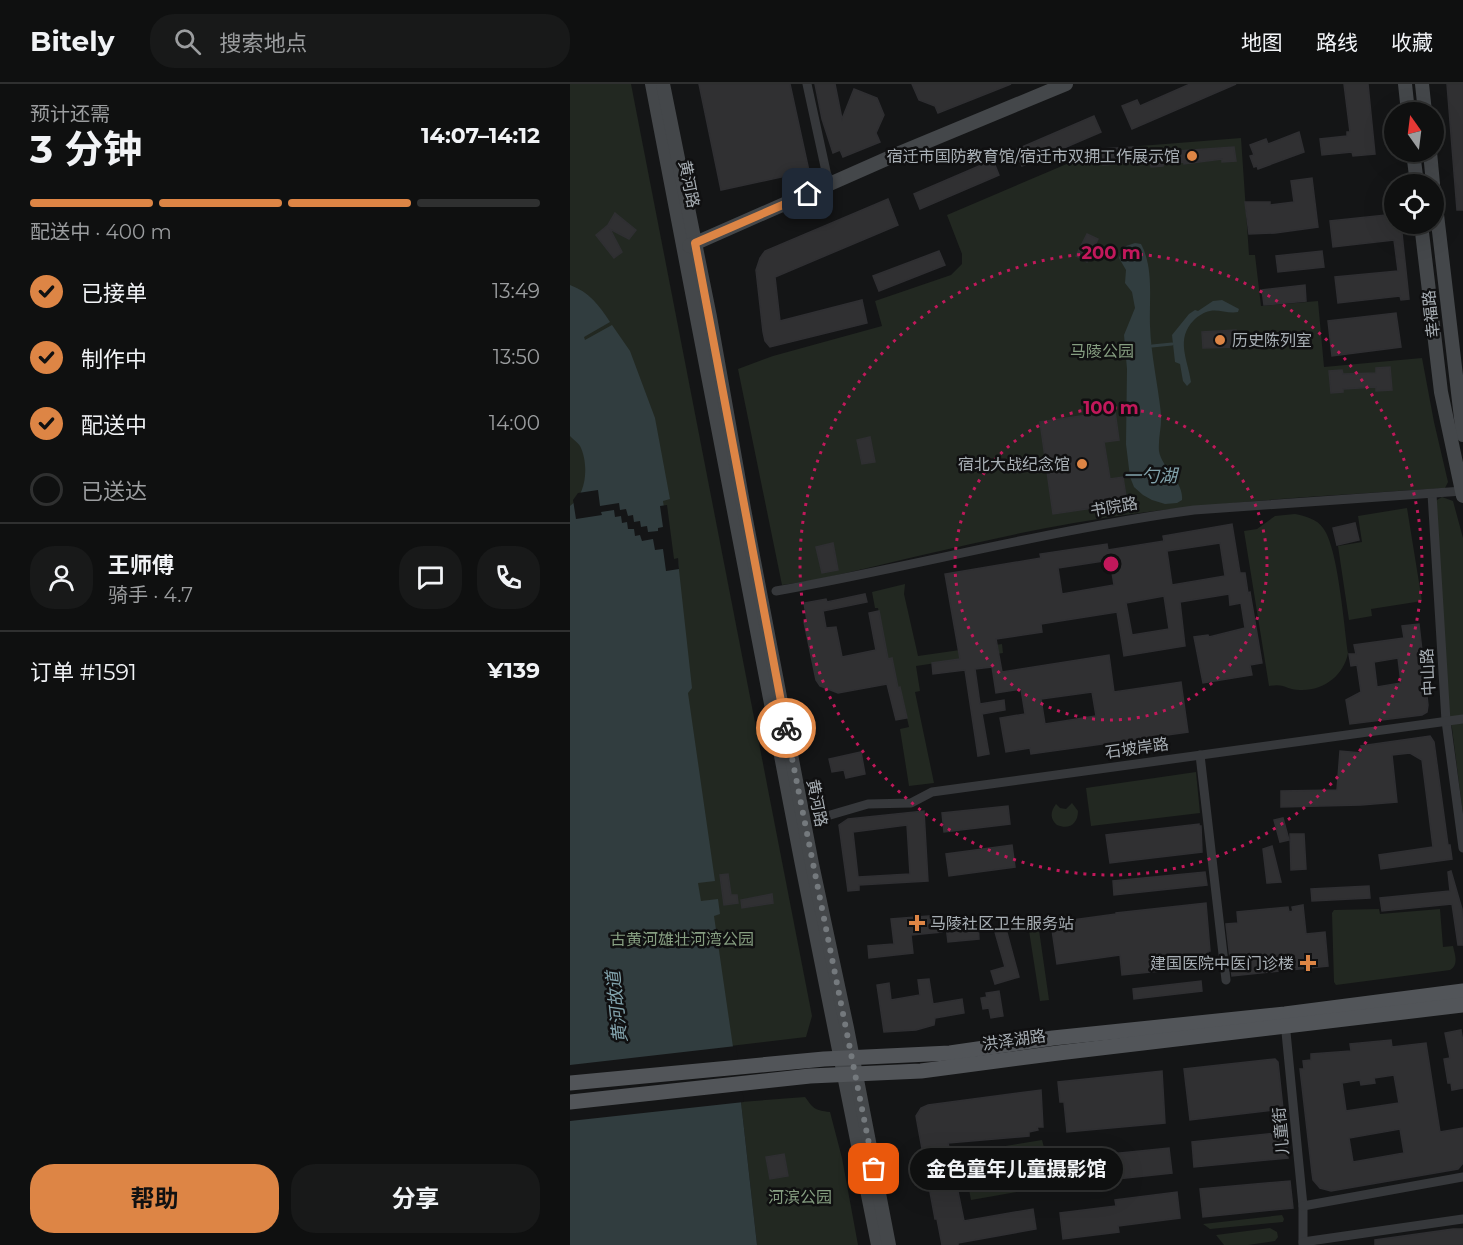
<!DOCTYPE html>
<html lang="zh">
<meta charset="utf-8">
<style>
:root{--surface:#0f1010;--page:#181919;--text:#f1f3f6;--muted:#9b9d9f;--line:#2f3030;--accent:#dd8545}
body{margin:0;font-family:Montserrat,"Noto Sans SC",sans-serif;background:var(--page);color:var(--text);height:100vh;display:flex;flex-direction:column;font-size:22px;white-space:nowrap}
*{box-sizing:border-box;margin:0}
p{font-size:20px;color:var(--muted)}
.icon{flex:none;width:33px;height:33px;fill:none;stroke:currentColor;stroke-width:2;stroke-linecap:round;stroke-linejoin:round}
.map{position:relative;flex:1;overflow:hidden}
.details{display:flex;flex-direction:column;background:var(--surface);width:570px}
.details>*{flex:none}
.needle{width:39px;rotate:346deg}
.buttons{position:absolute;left:814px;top:18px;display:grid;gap:12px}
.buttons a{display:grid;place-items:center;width:60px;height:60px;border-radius:50%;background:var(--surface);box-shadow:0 6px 24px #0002,0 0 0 2px var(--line);font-size:30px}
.pin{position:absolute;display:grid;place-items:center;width:51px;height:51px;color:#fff;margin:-26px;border-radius:12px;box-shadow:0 3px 9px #0006}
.courier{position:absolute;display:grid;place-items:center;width:60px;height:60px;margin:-30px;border:4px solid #dd8545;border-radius:50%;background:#fff;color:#222;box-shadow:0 2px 8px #0007}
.bubble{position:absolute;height:42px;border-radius:21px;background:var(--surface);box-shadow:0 6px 24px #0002,0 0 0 2px var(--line);font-size:20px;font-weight:700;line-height:42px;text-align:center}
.overview em{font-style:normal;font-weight:700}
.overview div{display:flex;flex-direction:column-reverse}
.overview{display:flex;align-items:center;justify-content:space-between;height:102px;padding:0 30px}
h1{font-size:39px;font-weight:700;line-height:45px}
.bar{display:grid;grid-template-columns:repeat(4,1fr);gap:9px 6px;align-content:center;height:72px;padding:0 30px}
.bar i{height:8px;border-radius:4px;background:var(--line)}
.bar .selected{background:var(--accent)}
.bar p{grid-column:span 4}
.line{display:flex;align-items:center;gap:15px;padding:0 30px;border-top:2px solid var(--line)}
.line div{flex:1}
.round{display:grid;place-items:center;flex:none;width:63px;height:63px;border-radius:24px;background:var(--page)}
ol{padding:0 30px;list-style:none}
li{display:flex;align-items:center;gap:18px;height:66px}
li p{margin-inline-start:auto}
li .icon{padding:6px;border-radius:50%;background:var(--accent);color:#111;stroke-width:4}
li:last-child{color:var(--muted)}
li i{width:33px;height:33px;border:3px solid var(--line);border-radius:50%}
.primary-button{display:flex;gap:12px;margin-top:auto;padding:12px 30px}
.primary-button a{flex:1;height:69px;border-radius:24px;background:var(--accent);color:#111;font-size:24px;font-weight:700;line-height:69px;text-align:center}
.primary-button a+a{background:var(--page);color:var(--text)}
header{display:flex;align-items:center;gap:36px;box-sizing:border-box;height:84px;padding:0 30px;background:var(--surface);border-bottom:2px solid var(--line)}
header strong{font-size:28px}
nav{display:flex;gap:33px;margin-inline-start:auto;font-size:21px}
.search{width:420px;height:54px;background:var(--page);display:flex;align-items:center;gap:15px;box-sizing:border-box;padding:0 21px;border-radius:24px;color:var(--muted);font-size:22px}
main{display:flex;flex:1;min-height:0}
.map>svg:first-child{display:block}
.green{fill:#222821}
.water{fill:#313d3f}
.pier{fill:#141516}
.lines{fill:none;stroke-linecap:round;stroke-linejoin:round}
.stream{stroke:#313d3f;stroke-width:3}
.building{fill:#303032;stroke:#2f2f32;stroke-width:1.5;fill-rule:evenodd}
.street{stroke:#36383b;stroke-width:9}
.secondary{stroke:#44474a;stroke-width:14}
.primary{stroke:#525559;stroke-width:15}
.done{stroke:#74797d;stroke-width:6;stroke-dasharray:0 10.8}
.route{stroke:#dd8545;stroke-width:8}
.ring{fill:none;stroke:#c2185b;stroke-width:3;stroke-dasharray:3 6}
.poi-dot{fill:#dd8545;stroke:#101011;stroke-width:2}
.labels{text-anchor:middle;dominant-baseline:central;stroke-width:5;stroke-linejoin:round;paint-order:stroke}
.poi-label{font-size:16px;fill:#a8afb5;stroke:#101011;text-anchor:end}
.street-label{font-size:16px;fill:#a8afb5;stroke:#101011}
.park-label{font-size:16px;fill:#869e81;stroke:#101011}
.water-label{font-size:18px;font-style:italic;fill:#82a3ac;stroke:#101011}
.centre{fill:#c2185b;stroke:#101011;stroke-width:3}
.ring-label{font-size:18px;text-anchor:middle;font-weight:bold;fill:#c2185b;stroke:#101011;stroke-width:5;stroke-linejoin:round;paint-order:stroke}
</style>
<header>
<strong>Bitely</strong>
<div class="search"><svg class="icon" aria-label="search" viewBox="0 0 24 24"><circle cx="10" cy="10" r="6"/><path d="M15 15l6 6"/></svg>搜索地点</div>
<nav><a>地图</a><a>路线</a><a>收藏</a></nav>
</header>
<main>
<section class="details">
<div class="overview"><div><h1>3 分钟</h1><p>预计还需</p></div><em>14:07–14:12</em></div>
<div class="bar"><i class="selected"></i><i class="selected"></i><i class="selected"></i><i></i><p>配送中 · 400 m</p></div>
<ol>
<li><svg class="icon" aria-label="check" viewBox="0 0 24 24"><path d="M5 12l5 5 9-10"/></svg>已接单<p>13:49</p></li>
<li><svg class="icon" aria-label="check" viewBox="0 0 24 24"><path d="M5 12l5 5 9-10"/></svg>制作中<p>13:50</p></li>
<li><svg class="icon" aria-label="check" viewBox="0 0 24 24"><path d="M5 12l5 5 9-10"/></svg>配送中<p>14:00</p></li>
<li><i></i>已送达</li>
</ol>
<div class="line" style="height:108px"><a class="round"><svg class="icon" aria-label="person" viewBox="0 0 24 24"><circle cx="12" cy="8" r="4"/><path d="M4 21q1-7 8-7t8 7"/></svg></a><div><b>王师傅</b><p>骑手 · 4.7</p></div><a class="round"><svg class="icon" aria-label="chat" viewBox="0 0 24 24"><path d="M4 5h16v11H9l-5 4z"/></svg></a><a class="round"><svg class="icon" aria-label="phone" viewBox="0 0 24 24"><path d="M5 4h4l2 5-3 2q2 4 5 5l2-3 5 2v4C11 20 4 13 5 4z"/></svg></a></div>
<div class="line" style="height:78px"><div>订单 #1591</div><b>¥139</b></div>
<div class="primary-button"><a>帮助</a><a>分享</a></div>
</section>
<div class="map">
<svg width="893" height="1161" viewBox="0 0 893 1161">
<rect width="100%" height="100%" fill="#141516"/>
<g class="green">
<polygon points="0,0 61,0 242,932 236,953 0,981"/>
<path d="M671,54L679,171H685L691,222L748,217L754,283L852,274L864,338L878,398L875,404C771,411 666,416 562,430C456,444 351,472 246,496L212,501L168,285L203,272L312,242L305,217L381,191L392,180V170L377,131L532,65Z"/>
<polygon points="872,413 883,417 893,454 893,731 882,644 878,630 866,419 867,416"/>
<polygon points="837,424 852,517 801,525 802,532 779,536 768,462 792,458 788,432"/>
<path d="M725,430C735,432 747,435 753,444C768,463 774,541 778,569C774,591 754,607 730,606C716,606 716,599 699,602L674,447L687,445L705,432Z"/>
<polygon points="335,500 334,510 348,572 432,560 433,569 346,582 350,607 345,608 364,699 339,702 330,645 339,643 330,604 328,604 318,575 308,524 305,524 302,508"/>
<polygon points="626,688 630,729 521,742 516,704"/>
<path d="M502,719L508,727C508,740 499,746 487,741C480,735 480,728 486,720L490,724L496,725Z"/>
<path d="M809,825L810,830L870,825L873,863L883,862C885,871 889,881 880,886L766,901L764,898L762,829L764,826Z"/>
<polygon points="467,832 479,916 470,917 457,834"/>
<path d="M235,1013C244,1025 244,1026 260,1028L272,1074L288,1161H187L171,1018Z"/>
<polygon points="472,1056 476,1071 480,1071 482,1096 480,1100 470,1104 401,1116 392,1069"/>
<polygon points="712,1131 714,1135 713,1138 640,1145 633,1140"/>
<polygon points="700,1144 707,1148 708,1153 705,1157 678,1161 654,1161 646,1151"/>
</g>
<g class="water">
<path d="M565,159L571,160C584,184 579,216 580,242C581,271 588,301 591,330C592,342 588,354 589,367C592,385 614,397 612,416L607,419L595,420L582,416L573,411L564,403L560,393L556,360L557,285L554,251L565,224L562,208L555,199L556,186L549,174L553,163Z"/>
<path d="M0,201C19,208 29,221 40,238L14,253L15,256L42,241L60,267L85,334L100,415L93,417L102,478L108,477L122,604L118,609L145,797L128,799L131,817L148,815L150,830L144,832L171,1018L187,1161H0V422C17,411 19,379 10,362C8,359 3,355 0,352Z"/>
<path d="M652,216L669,225L668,228C659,230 648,225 640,227C634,228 628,232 624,236C605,255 618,276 621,298L617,302L613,297L610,280L605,278L602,251L619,230L625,226L628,227L643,217Z"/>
</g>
<g class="pier">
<polygon points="28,406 30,422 49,419 50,426 56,425 58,432 63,431 64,438 70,437 71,443 77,442 78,448 88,447 88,444 93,443 90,422 97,421 104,475 108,474 109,485 96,487 93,465 85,466 83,455 72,457 70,451 65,452 64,445 58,445 57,438 52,439 51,432 45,433 44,426 31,428 32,431 6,435 3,416 8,409"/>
<polygon points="166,962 174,1018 0,1037 0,981"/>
</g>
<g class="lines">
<polyline class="stream" points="582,262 602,260"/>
</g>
<g class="building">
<polygon points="129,0 220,0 239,87 151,106"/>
<polygon points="245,0 265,0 272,35 284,5 307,14 314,31 306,49 310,58 273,73 270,66 263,69 252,35"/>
<polygon points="342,0 441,0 368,29 365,22 349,16"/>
<polygon points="620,0 666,0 562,45 552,22 567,16 570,22"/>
<polygon points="774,0 798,0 805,70 783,72 782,68 752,71 750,55 777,52 777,48 780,48"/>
<polygon points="877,0 893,0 893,126 887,126"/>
<polygon points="524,32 531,48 452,82 445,66"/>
<polygon points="729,48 734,68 688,85 687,82 684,83 680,72 684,71 680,61 696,55 698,60"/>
<polygon points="563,63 565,78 533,81 532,65"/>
<polygon points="664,63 666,77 652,78 652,75 614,80 614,78 593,80 593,82 581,83 580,69"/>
<polygon points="423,76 429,91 350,125 344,110"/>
<polygon points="742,94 748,143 705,149 679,150 675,118 700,118 700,121 724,118 721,97"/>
<polygon points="318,115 328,141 205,193 210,237 292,216 297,239 200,263 195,257 193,248 186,186 190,174 195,167"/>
<polygon points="45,129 66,146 59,155 40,145 52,168 44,174 26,151 38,141"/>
<polygon points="825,130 825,140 831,140 839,215 831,216 830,212 768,219 765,193 828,187 824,156 763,163 760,137"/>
<polygon points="517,150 528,155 517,178 506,172"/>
<polygon points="369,167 375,181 309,207 303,192"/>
<polygon points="752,167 754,183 708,188 706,172"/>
<polygon points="735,201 736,217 694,221 692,206"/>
<polygon points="826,229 831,263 762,272 758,237"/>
<polygon points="666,246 667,263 633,264 632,248"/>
<polygon points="820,283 822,306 806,307 806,303 773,305 773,308 761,309 759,287 772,286 773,290 806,289 806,284"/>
<polygon points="545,327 549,356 534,358 540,395 553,393 557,419 483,430 470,338"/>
<polygon points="300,353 305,378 292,380 287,356"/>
<polygon points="785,439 789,456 767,461 763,444"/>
<path d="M662,440L670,489H675L678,509L680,508L692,579L680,581L682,591L633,599L624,553L638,551L639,553L675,544L671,519L660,521L659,510L610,518L615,562L554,572L547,528L471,540L472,548L426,555L432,588L539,571L544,608L611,598L618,648L461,670L460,664L436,668L430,634L455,630L451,605L426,609L422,583L405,585L410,620L434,616L435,626L412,630L419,670L408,672L395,586L363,590L362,579L390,575L375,490L471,474L470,470L537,460L538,466L594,457L593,452ZM650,459L655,492L602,501L597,467ZM540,476L544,501L492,510L488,484ZM594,512L599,545L562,551L556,519ZM522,608L526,632L475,640L471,615Z"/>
<polygon points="263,459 268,486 252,489 246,463"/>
<polygon points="295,510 297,518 253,527 256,544 266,543 272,573 306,566 299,529 309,527 318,575 322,574 328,604 330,603 337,634 326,636 317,600 268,609 250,602 246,596 234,538 237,537 234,519 256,515 257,518"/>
<path d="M849,540L858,621L857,628L852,631L780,640L776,616L791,608L787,581L781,582L779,570H786L784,561L834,554L832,542ZM828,574L831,599L807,603L804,578Z"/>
<polygon points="860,652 864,658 878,761 880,761 882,775 811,785 809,771 863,763 852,676 840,669 822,671 827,718 791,721 711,723 711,707 767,706 770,667 792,669 791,662"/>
<polygon points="291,668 295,690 276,694 274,686 262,688 259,675"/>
<polygon points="438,722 440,740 374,748 372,729"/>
<path d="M354,727L358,797L289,801V806L278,807L269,741L278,735ZM337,741L340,790L288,793L283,748Z"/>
<polygon points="713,734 719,756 710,758 704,736"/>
<polygon points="629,740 629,742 631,742 632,768 540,779 536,751"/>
<polygon points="720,750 734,750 736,785 721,786"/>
<polygon points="442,761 445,783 379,792 376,770"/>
<polygon points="702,762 711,798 697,799 693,765"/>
<polygon points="881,787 892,825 893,861 888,861 882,820 812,827 810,814 880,807 878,788"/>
<polygon points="635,788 637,801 544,811 543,797"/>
<polygon points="158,790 161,811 167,811 168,819 154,821 150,791"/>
<polygon points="799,802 800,814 742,817 741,805"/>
<polygon points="202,810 203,819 172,824 171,816"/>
<polygon points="636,819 640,867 638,867 639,882 552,891 550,871 487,880 481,839 546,830 546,829"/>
<polygon points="733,821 736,850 755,848 758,882 662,892 656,840 668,839 667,828 718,823 719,828 723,827 722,823"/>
<polygon points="371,831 372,848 341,851 343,869 299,874 298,862 324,860 321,835"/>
<polygon points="408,839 409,855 378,858 376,842"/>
<polygon points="436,845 449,893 425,900 421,887 435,883 425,848"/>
<polygon points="359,895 363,920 392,915 394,929 365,934 364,941 346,946 314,948 307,901 319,899 321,916 350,911 348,896"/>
<polygon points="631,897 632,907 564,915 563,905"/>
<polygon points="429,907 433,932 421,934 419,924 413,925 411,914 417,913 416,909"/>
<polygon points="891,946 893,958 893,1004 882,1006 881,999 878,999 874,975 880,974 875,949"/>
<path d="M821,956L822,963L856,959L870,1048L893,1044V1079L888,1085L761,1107L750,1104L743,1096L742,1089L730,985H734L733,977L741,976V970L781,967L780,960ZM824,991L829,1019L776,1027L772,999L790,996L791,1001L805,999L804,994ZM830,1045L834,1069L783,1078L779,1054Z"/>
<polygon points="705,975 708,978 713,1025 620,1036 614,985"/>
<polygon points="592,987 595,1039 497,1048 494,1018 490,1018 488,998"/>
<polygon points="471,1006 473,1043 467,1043 468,1046 459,1048 459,1052 378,1059 394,1137 463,1125 466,1145 388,1159 388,1161 372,1161 367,1135 365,1135 348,1043 346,1032 351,1024 358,1021"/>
<polygon points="715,1048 718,1074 624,1083 622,1058"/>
<polygon points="599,1064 602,1089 537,1096 538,1101 503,1104 501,1083 532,1080 531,1071"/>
<polygon points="214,1070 218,1092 200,1095 196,1073"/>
<polygon points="720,1097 723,1124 633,1133 630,1105"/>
<polygon points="607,1108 610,1134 548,1142 549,1148 493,1155 490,1129 546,1122 545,1116"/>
<polygon points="883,1145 893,1145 893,1161 805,1161 805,1156"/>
</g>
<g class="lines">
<g class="street">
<polyline points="237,0 259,101"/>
<polyline points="862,410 876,637 893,764"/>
<path d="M206,507C346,482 483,445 624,426L893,407"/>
<polyline points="630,671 656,896"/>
<polyline points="250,734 298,720 341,719 362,708 893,635"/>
<polyline points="715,938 733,1122 733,1161"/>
<polyline points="733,1122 893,1093"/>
<polyline points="733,1158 893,1135"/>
</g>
<g class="secondary">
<polyline points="82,0 232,781 308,1161"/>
<polyline points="93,0 140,233 174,425 242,780 277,944 319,1161"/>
<polyline points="835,0 838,28"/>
<polyline points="852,0 855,28"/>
<polyline points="843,68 847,100"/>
<polyline points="860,68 863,100"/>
<polyline points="864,105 893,351"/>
<polyline points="851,140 871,308 893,412"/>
<polyline points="119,162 332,68 496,0"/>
</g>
<g class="primary">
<polyline points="0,999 254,975 380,969 483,954 715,930 893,907"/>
<polyline points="0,1018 240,992 351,987 488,969 893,921"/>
</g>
</g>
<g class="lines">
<polyline class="done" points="216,644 304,1085"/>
<polyline class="route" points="216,644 125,159 238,110"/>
</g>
<g class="ring">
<circle cx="541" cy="480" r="156"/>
<circle cx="541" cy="480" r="311"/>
</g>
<g class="poi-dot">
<circle cx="622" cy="72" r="6"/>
<circle cx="650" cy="256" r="6"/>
<circle cx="512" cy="380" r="6"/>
<path d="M344 830h6v6h6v6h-6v6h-6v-6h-6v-6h6z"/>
<path d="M735 870h6v6h6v6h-6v6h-6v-6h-6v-6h6z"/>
</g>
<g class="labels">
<g class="poi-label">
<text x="610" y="72">宿迁市国防教育馆/宿迁市双拥工作展示馆</text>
<text x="662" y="256" text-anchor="start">历史陈列室</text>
<text x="500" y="380">宿北大战纪念馆</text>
<text x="360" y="839" text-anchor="start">马陵社区卫生服务站</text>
<text x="724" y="879">建国医院中医门诊楼</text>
</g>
<g class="street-label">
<text transform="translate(119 100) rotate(79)">黄河路</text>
<text transform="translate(861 230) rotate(-96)">幸福路</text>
<text transform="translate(544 423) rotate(-10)">书院路</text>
<text transform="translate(858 588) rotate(-93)">中山路</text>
<text transform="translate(567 664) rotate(-8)">石坡岸路</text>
<text transform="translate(247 719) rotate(79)">黄河路</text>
<text transform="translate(444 956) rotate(-8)">洪泽湖路</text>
<text transform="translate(711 1047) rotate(-95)">儿童街</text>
</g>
<g class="park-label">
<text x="532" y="267">马陵公园</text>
<text x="112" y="855">古黄河雄壮河湾公园</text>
<text x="230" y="1113">河滨公园</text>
</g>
<g class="water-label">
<text x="580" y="392">一勺湖</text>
<text transform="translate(47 923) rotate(-96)">黄河故道</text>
</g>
</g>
<circle cx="541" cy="480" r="9" class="centre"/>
<g class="ring-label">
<text x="541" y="175">200 m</text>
<text x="541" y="330">100 m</text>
</g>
</svg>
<div class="buttons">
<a><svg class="needle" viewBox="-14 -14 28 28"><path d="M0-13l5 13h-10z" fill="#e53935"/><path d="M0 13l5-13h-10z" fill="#9b9d9f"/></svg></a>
<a><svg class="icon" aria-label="locate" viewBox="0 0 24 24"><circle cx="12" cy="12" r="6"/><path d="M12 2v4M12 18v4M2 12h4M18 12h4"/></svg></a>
</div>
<div class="pin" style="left:304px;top:1085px;background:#ea580c"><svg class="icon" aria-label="bag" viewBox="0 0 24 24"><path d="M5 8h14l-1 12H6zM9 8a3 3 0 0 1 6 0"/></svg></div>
<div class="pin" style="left:238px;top:110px;background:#1f2937"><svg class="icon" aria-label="home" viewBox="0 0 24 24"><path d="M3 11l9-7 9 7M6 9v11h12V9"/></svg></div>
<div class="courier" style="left:216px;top:644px"><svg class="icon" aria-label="bike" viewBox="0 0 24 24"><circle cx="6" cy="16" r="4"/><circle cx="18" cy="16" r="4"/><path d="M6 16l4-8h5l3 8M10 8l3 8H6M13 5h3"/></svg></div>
<div class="bubble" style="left:340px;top:1064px;width:213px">金色童年儿童摄影馆</div>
</div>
</main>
